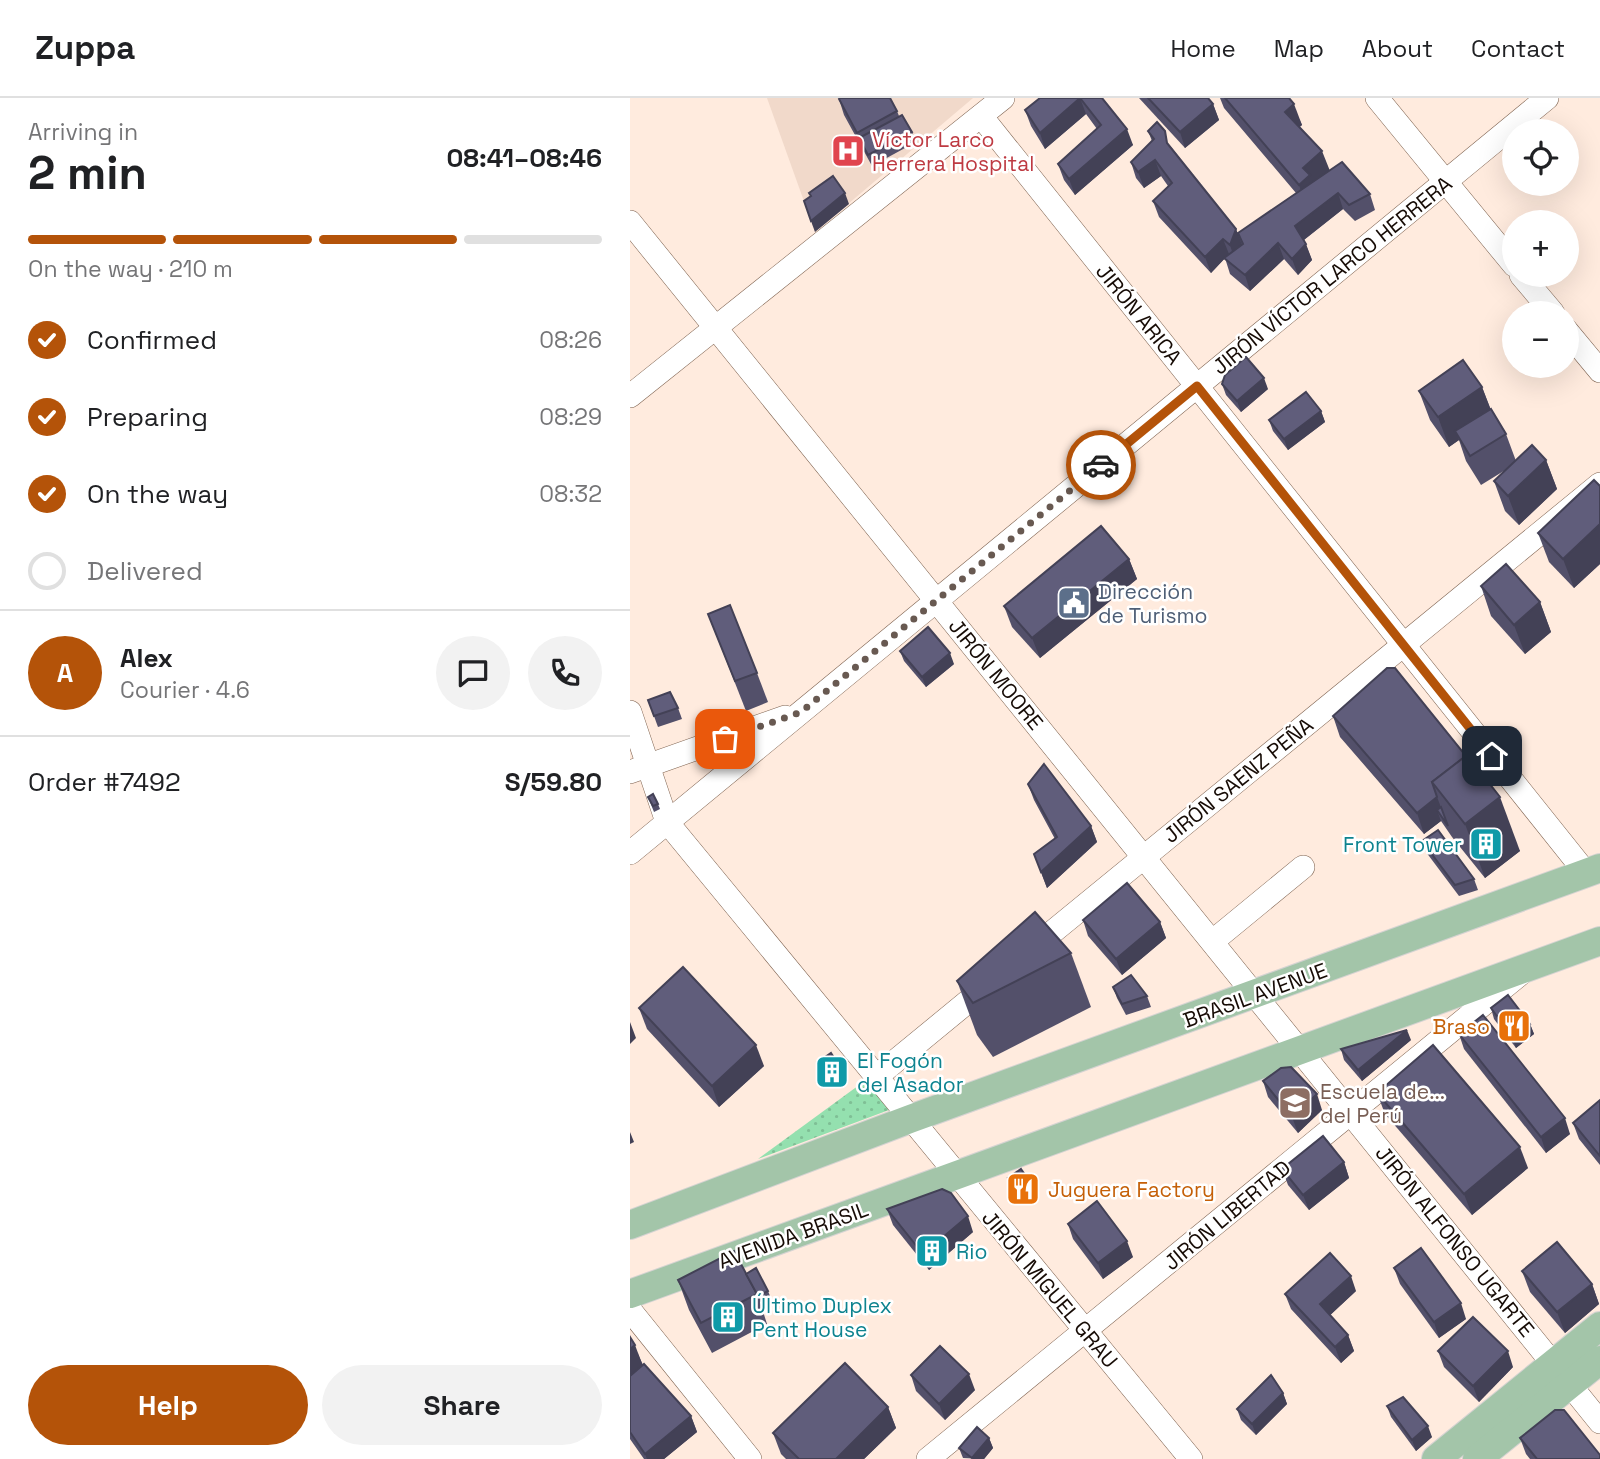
<!DOCTYPE html>
<meta charset="utf-8">
<style>
:root{--surface:#fff;--page:#f2f2f2;--text:#202124;--muted:#757577;--line:#e0e0e0;--accent:#b45309}
body{margin:0;font-family:"Space Grotesk",sans-serif;background:var(--page);color:var(--text);height:100vh;display:flex;flex-direction:column;font-size:26px;white-space:nowrap}
*{box-sizing:border-box;margin:0}
p{font-size:23px;color:var(--muted)}
.icon{flex:none;width:38px;height:38px;fill:none;stroke:currentColor;stroke-width:2;stroke-linecap:round;stroke-linejoin:round}
.map{position:relative;flex:1;overflow:hidden}
.panel{display:flex;flex-direction:column;background:var(--surface);width:630px}
.panel>*{flex:none}
.buttons{position:absolute;left:872px;top:21px;display:grid;gap:14px}
.buttons a{display:grid;place-items:center;width:77px;height:77px;border-radius:50%;background:var(--surface);box-shadow:0 7px 28px #0002;font-size:35px}
.pin{position:absolute;display:grid;place-items:center;width:60px;height:60px;color:#fff;margin:-30px;border-radius:14px;box-shadow:0 4px 10px #0006}
.courier{position:absolute;display:grid;place-items:center;width:70px;height:70px;margin:-35px;border:5px solid #b45309;border-radius:50%;background:#fff;color:#222;box-shadow:0 2px 9px #0007}
.summary em{font-style:normal;font-weight:700}
.summary div{display:flex;flex-direction:column-reverse}
.summary{display:flex;align-items:center;justify-content:space-between;height:119px;padding:0 28px}
h1{font-size:46px;font-weight:700;line-height:52px}
.bar{display:grid;grid-template-columns:repeat(4,1fr);gap:10px 7px;align-content:center;height:84px;padding:0 28px}
.bar i{height:9px;border-radius:5px;background:var(--line)}
.bar .current{background:var(--accent)}
.bar p{grid-column:span 4}
.line{display:flex;align-items:center;gap:18px;padding:0 28px;border-top:2px solid var(--line)}
.line div{flex:1}
.round{display:grid;place-items:center;flex:none;width:74px;height:74px;border-radius:37px;background:var(--page)}
ol{padding:0 28px;list-style:none}
li{display:flex;align-items:center;gap:21px;height:77px}
li p{margin-inline-start:auto}
li .icon{padding:7px;border-radius:50%;background:var(--accent);color:#fff;stroke-width:4}
li:last-child{color:var(--muted)}
li i{width:38px;height:38px;border:4px solid var(--line);border-radius:50%}
.cta{display:flex;gap:14px;margin-top:auto;padding:14px 28px}
.cta a{flex:1;height:80px;border-radius:42px;background:var(--accent);color:#fff;font-size:28px;font-weight:700;line-height:80px;text-align:center}
.cta a+a{background:var(--page);color:var(--text)}
header{display:flex;align-items:center;gap:42px;box-sizing:border-box;height:98px;padding:0 35px;background:var(--surface);border-bottom:2px solid var(--line)}
header strong{font-size:33px}
nav{display:flex;gap:38px;margin-inline-start:auto;font-size:24px}
main{display:flex;flex:1;min-height:0}
.map>svg:first-child{display:block}
.built{fill:#f1d9ca}
.grass{fill:url(#grass-dots)}
.lines{fill:none;stroke-linecap:round;stroke-linejoin:round}
.minor-casing{stroke:#7e624f;stroke-width:24}
.major-casing{stroke:#d5d3d2;stroke-width:30}
.minor{stroke:#fff;stroke-width:23}
.major{stroke:#a3c5a9;stroke-width:28}
.wall{fill:#53506a}
.shaded-wall{fill:#434156}
.building{fill:#605d7b;stroke:#434156;stroke-width:2}
.done{stroke:#685951;stroke-width:7;stroke-dasharray:0 12.6}
.route{stroke:#b45309;stroke-width:9}
.labels{text-anchor:middle;dominant-baseline:central;stroke-width:5;stroke-linejoin:round;paint-order:stroke}
.health-label{font-size:21px;fill:#be3a42;stroke:#fff;text-anchor:start}
.street-label{font-size:21px;fill:#160b05;stroke:#fff}
.service-label{font-size:21px;fill:#4e5e75;stroke:#fff;text-anchor:start}
.culture-label{font-size:21px;fill:#0d838f;stroke:#fff;text-anchor:start}
.food-label{font-size:21px;fill:#c56008;stroke:#fff;text-anchor:end}
.education-label{font-size:21px;fill:#785e54;stroke:#fff;text-anchor:start}
</style>
<header>
<strong>Zuppa</strong>
<nav><a>Home</a><a>Map</a><a>About</a><a>Contact</a></nav>
</header>
<main>
<section class="panel">
<div class="summary"><div><h1>2 min</h1><p>Arriving in</p></div><em>08:41–08:46</em></div>
<div class="bar"><i class="current"></i><i class="current"></i><i class="current"></i><i></i><p>On the way · 210 m</p></div>
<ol>
<li><svg class="icon" aria-label="check" viewBox="0 0 24 24"><path d="M5 12l5 5 9-10"/></svg>Confirmed<p>08:26</p></li>
<li><svg class="icon" aria-label="check" viewBox="0 0 24 24"><path d="M5 12l5 5 9-10"/></svg>Preparing<p>08:29</p></li>
<li><svg class="icon" aria-label="check" viewBox="0 0 24 24"><path d="M5 12l5 5 9-10"/></svg>On the way<p>08:32</p></li>
<li><i></i>Delivered</li>
</ol>
<div class="line" style="height:126px"><b class="round" style="background:var(--accent);color:#fff">A</b><div><b>Alex</b><p>Courier · 4.6</p></div><a class="round"><svg class="icon" aria-label="chat" viewBox="0 0 24 24"><path d="M4 5h16v11H9l-5 4z"/></svg></a><a class="round"><svg class="icon" aria-label="phone" viewBox="0 0 24 24"><path d="M5 4h4l2 5-3 2q2 4 5 5l2-3 5 2v4C11 20 4 13 5 4z"/></svg></a></div>
<div class="line" style="height:91px"><div>Order #7492</div><b>S/59.80</b></div>
<div class="cta"><a>Help</a><a>Share</a></div>
</section>
<div class="map">
<svg width="970" height="1361" viewBox="0 0 970 1361">
<defs>
<pattern id="grass-dots" width="8" height="8" patternUnits="userSpaceOnUse" patternTransform="scale(1.75)"><rect width="8" height="8" fill="#94e0af"/><path d="M2 2h.1M6 6h.1" fill="none" stroke="#7fbf95" stroke-width="1.8" stroke-linecap="round"/></pattern>
</defs>
<rect width="100%" height="100%" fill="#ffebde"/>
<polygon class="built" points="137,0 343,0 185,134"/>
<polygon class="grass" points="236,982 259,1012 128,1061"/>
<g class="lines">
<defs>
<g id="minor">
<polyline points="747,0 884,167"/>
<polyline points="351,18 956,775"/>
<polyline points="0,124 970,1324"/>
<polyline points="891,177 923,215"/>
<polyline points="936,232 970,273"/>
<polyline points="0,298 373,0"/>
<polyline points="0,614 37,724 561,1361"/>
<polyline points="0,674 155,619"/>
<polyline points="0,755 917,0"/>
<polyline points="583,843 673,769"/>
<polyline points="398,854 970,386"/>
<polyline points="246,979 358,887"/>
<polyline points="0,1212 120,1361"/>
<polyline points="298,1361 889,877"/>
</g>
<g id="major">
<polyline points="0,1127 280,1021 970,770"/>
<polyline points="0,1196 970,843"/>
<polyline points="806,1361 970,1228"/>
<polyline points="847,1361 970,1262"/>
</g>
</defs>
<use href="#minor" class="minor-casing"/>
<use href="#major" class="major-casing"/>
<use href="#minor" class="minor"/>
<use href="#major" class="major"/>
</g>
<g class="wall">
<polygon points="410,0 473,1 503,47 445,97 434,82 428,66 467,31 456,16 415,51 401,28 395,12"/>
<polygon points="509,0 578,0 583,6 589,22 555,50"/>
<polygon points="590,0 659,0 672,27 669,29 699,73 740,96 745,112 725,123 713,111 674,142 682,162 668,177 654,161 620,193 600,176 595,160 581,175 529,119 523,103 538,88 531,78 514,90 506,80 501,64 522,43 518,33 541,49 608,135 666,95 594,10"/>
<polygon points="209,1 267,13 269,18 282,34 286,44 242,68 214,17"/>
<polygon points="592,286 638,291 611,314 596,297"/>
<polygon points="852,289 861,312 876,336 886,363 916,362 927,391 889,427 875,413 864,383 877,371 851,387 836,363 829,342 819,349 800,322 789,293"/>
<polygon points="691,313 695,324 658,352 643,333 639,322"/>
<polygon points="970,388 970,466 944,490 919,464 908,435"/>
<polygon points="499,461 507,481 410,560 382,529 374,508"/>
<polygon points="851,488 910,504 921,534 895,556 861,518"/>
<polygon points="78,516 127,575 138,604 116,613"/>
<polygon points="270,553 324,566 296,589 274,563"/>
<polygon points="757,570 890,753 855,780 822,739 811,723 794,736 710,639 703,618"/>
<polygon points="18,602 48,610 52,621 28,629"/>
<polygon points="398,686 461,728 467,744 417,790 404,756 425,741 404,702"/>
<polygon points="18,699 28,706 30,711 24,714"/>
<polygon points="792,743 844,781 848,792 829,798 796,754"/>
<polygon points="453,822 530,824 536,840 492,877 458,838"/>
<polygon points="441,855 461,909 363,959 347,937 327,883"/>
<polygon points="483,889 517,898 521,909 496,917 487,900"/>
<polygon points="9,910 134,968 89,1009 17,931"/>
<polygon points="861,910 900,926 904,936 886,950 864,921"/>
<polygon points="829,936 940,1036 916,1055 834,951"/>
<polygon points="781,942 732,983 714,962 711,951"/>
<polygon points="188,964 212,972 214,977 201,986 190,970"/>
<polygon points="633,983 692,1012 668,1035 638,999"/>
<polygon points="747,995 898,1070 842,1117 755,1016"/>
<polygon points="970,1002 970,1067 949,1041 943,1025"/>
<polygon points="714,1064 719,1080 679,1112 658,1087 652,1071"/>
<polygon points="378,1080 407,1097 394,1106 380,1086"/>
<polygon points="257,1111 343,1134 299,1172 263,1127"/>
<polygon points="438,1126 503,1159 473,1181 443,1141"/>
<polygon points="764,1170 836,1221 809,1240 770,1186"/>
<polygon points="892,1173 962,1186 969,1206 935,1235 900,1194"/>
<polygon points="116,1176 138,1193 140,1198 130,1204 137,1226 82,1255 59,1212 48,1182"/>
<polygon points="726,1193 700,1217 718,1237 724,1253 711,1265 661,1211 655,1196"/>
<polygon points="0,1239 13,1267 61,1318 67,1334 34,1361 14,1361 0,1341"/>
<polygon points="808,1253 883,1269 849,1304 814,1269"/>
<polygon points="281,1277 345,1292 315,1322 286,1293"/>
<polygon points="653,1295 657,1306 626,1337 611,1322 607,1311"/>
<polygon points="757,1308 802,1339 786,1353 761,1319"/>
<polygon points="258,1309 266,1330 234,1361 156,1361 151,1356 143,1335"/>
<polygon points="359,1340 363,1350 354,1361 333,1360 329,1350"/>
<polygon points="890,1340 970,1361 900,1361 896,1356"/>
</g>
<g class="shaded-wall">
<polygon points="450,0 456,16 415,51 410,35"/>
<polygon points="583,6 589,22 555,50 550,34"/>
<polygon points="664,6 672,27 663,35 655,14"/>
<polygon points="497,31 503,47 445,97 439,81"/>
<polygon points="692,53 700,73 676,108 669,87 673,70"/>
<polygon points="525,62 531,78 514,90 508,74"/>
<polygon points="215,95 219,106 185,134 181,123"/>
<polygon points="708,95 713,111 671,144 665,128"/>
<polygon points="606,131 612,147 605,163 600,147"/>
<polygon points="593,141 599,156 581,175 575,159"/>
<polygon points="648,145 654,161 620,193 615,177"/>
<polygon points="676,146 682,162 668,177 662,161"/>
<polygon points="634,280 638,291 611,314 607,303"/>
<polygon points="852,289 863,318 825,333 829,342 819,349 808,319"/>
<polygon points="691,313 695,324 658,352 654,341"/>
<polygon points="916,362 927,391 889,427 878,398"/>
<polygon points="970,426 970,466 944,490 933,461"/>
<polygon points="499,461 507,481 410,560 402,540"/>
<polygon points="910,504 921,534 895,556 884,527"/>
<polygon points="320,555 324,566 296,589 292,579"/>
<polygon points="807,699 815,720 807,712 811,723 794,736 787,715"/>
<polygon points="870,699 890,753 855,780 835,726"/>
<polygon points="461,728 467,744 417,790 411,774"/>
<polygon points="530,824 536,840 492,877 486,861"/>
<polygon points="0,924 6,940 0,946"/>
<polygon points="900,926 904,936 886,950 882,939"/>
<polygon points="777,932 781,942 732,983 728,972"/>
<polygon points="126,947 134,968 89,1009 82,988"/>
<polygon points="212,972 214,977 201,986 199,981"/>
<polygon points="687,996 692,1012 668,1035 662,1019"/>
<polygon points="935,1020 940,1036 916,1055 911,1039"/>
<polygon points="0,1034 4,1044 0,1046"/>
<polygon points="890,1049 898,1070 842,1117 834,1096"/>
<polygon points="714,1064 719,1080 679,1112 673,1097"/>
<polygon points="405,1091 407,1097 394,1106 392,1100"/>
<polygon points="338,1118 343,1134 299,1172 293,1156"/>
<polygon points="497,1143 503,1159 473,1181 468,1165"/>
<polygon points="721,1178 726,1193 695,1222 690,1206"/>
<polygon points="962,1186 969,1206 935,1235 927,1214"/>
<polygon points="831,1205 836,1221 809,1240 804,1224"/>
<polygon points="718,1237 724,1253 711,1265 705,1249"/>
<polygon points="5,1247 16,1276 0,1288 0,1251"/>
<polygon points="878,1253 883,1269 849,1304 843,1288"/>
<polygon points="339,1276 345,1292 315,1322 309,1306"/>
<polygon points="653,1295 657,1306 626,1337 622,1326"/>
<polygon points="258,1309 266,1330 234,1361 206,1361"/>
<polygon points="61,1318 67,1334 34,1361 17,1361 15,1356"/>
<polygon points="798,1328 802,1339 786,1353 782,1342"/>
<polygon points="359,1340 363,1350 354,1361 342,1361"/>
</g>
<g class="building">
<polygon points="210,0 260,0 267,13 227,35 209,1"/>
<polygon points="410,0 472,0 497,31 439,81 428,66 471,27 450,0 410,35 395,12"/>
<polygon points="518,0 578,0 583,6 550,34"/>
<polygon points="595,0 659,0 664,6 655,14 692,53 673,70 680,77 669,87"/>
<polygon points="272,17 282,34 238,57 229,40"/>
<polygon points="527,24 535,33 537,45 606,131 600,147 593,141 575,159 523,103 542,85 525,62 508,74 501,64 524,41 518,33"/>
<polygon points="712,64 740,96 719,107 708,95 665,128 676,146 662,161 648,145 615,177 594,160 613,146 608,135"/>
<polygon points="203,78 215,95 181,123 174,103 181,98 179,95"/>
<polygon points="616,259 634,280 607,303 592,286 595,277"/>
<polygon points="833,262 852,289 808,319 789,293"/>
<polygon points="676,294 691,313 654,341 639,322"/>
<polygon points="861,311 876,336 840,358 825,333"/>
<polygon points="902,347 916,362 878,398 864,383"/>
<polygon points="964,382 970,388 970,426 933,461 908,435"/>
<polygon points="471,428 499,461 402,540 374,508"/>
<polygon points="876,466 910,504 884,527 851,488"/>
<polygon points="100,507 127,575 105,583 78,516"/>
<polygon points="298,529 320,555 292,579 270,553"/>
<polygon points="757,570 765,570 836,658 802,684 807,699 787,715 703,618"/>
<polygon points="40,594 48,610 24,618 18,602"/>
<polygon points="837,657 870,699 835,726 802,684"/>
<polygon points="414,666 461,728 411,774 404,756 427,739 398,686"/>
<polygon points="23,696 28,706 23,708 18,699"/>
<polygon points="811,709 818,728 807,712"/>
<polygon points="808,732 844,781 825,787 792,743"/>
<polygon points="497,785 530,824 486,861 453,822"/>
<polygon points="405,814 441,855 343,905 327,883"/>
<polygon points="53,869 126,947 82,988 9,910"/>
<polygon points="501,877 517,898 492,906 483,889"/>
<polygon points="878,897 900,926 882,939 861,910"/>
<polygon points="853,917 935,1020 911,1039 829,936"/>
<polygon points="777,932 728,972 711,951"/>
<polygon points="803,947 890,1049 834,1096 747,995"/>
<polygon points="201,955 212,972 199,981 188,964"/>
<polygon points="661,969 687,996 662,1019 633,983 651,970"/>
<polygon points="970,1002 970,1058 943,1025"/>
<polygon points="693,1038 714,1064 673,1097 652,1071"/>
<polygon points="391,1071 405,1091 392,1100 378,1080"/>
<polygon points="312,1091 321,1095 338,1118 293,1156 257,1111"/>
<polygon points="467,1103 497,1143 468,1165 438,1126"/>
<polygon points="927,1144 962,1186 927,1214 892,1173"/>
<polygon points="791,1150 831,1205 804,1224 764,1170"/>
<polygon points="104,1153 127,1196 71,1225 48,1182"/>
<polygon points="700,1155 721,1178 690,1206 718,1237 705,1249 655,1196"/>
<polygon points="126,1170 138,1193 128,1198 116,1176"/>
<polygon points="843,1219 878,1253 843,1288 808,1253"/>
<polygon points="0,1239 5,1247 0,1251"/>
<polygon points="310,1248 339,1276 309,1306 281,1277"/>
<polygon points="215,1265 258,1309 206,1361 169,1361 143,1335"/>
<polygon points="14,1266 61,1318 15,1356 0,1334 0,1278"/>
<polygon points="641,1277 653,1295 622,1326 607,1311"/>
<polygon points="773,1299 798,1328 782,1342 757,1308"/>
<polygon points="925,1312 934,1312 970,1357 970,1361 907,1361 890,1340"/>
<polygon points="347,1329 359,1340 342,1360 329,1350"/>
</g>
<g class="lines">
<polyline class="done" points="95,641 171,614 471,367"/>
<polyline class="route" points="471,367 567,288 862,658"/>
</g>
<defs>
<symbol id="hospital-square" viewBox="-11 -11 22 22"><rect x="-9" y="-9" width="18" height="18" rx="4" fill="#e0444e" stroke="#fff"/><path d="M-5-5h3v3.5h4V-5h3V5h-3V1.5h-4V5h-3Z" fill="#fff"/></symbol>
<symbol id="civic-square" viewBox="-11 -11 22 22"><rect x="-9" y="-9" width="18" height="18" rx="4" fill="#5c6f8a" stroke="#fff"/><path d="M-.6-6.5H3V-4.5H.6V-3L4-1V1h2V6H-6V1h2V-1L-.6-3ZM-1.2 2.5V6h2.4V2.5Z" fill="#fff"/></symbol>
<symbol id="building-square" viewBox="-11 -11 22 22"><rect x="-9" y="-9" width="18" height="18" rx="4" fill="#0f9aa8" stroke="#fff"/><path d="M-4-6H4V6H1V3H-1V6H-4ZM-2.5-4.3h1.7v1.8h-1.7ZM.8-4.3h1.7v1.8H.8ZM-2.5-1h1.7V.8h-1.7ZM.8-1h1.7V.8H.8Z" fill="#fff"/></symbol>
<symbol id="restaurant-square" viewBox="-11 -11 22 22"><rect x="-9" y="-9" width="18" height="18" rx="4" fill="#e8710a" stroke="#fff"/><path d="M-5-6h1v4h1v-4h1v4h1v-4h1v5L-1.5 .5V6h-2V.5L-5-1ZM5-6V6H3V1.5H1.5Q1.5-4 5-6Z" fill="#fff"/></symbol>
<symbol id="school-square" viewBox="-11 -11 22 22"><rect x="-9" y="-9" width="18" height="18" rx="4" fill="#8d6e63" stroke="#fff"/><path d="M0-5L7-2L0 1L-7-2ZM-4 1L0 2.5L4 1V4Q0 6-4 4Z" fill="#fff"/></symbol>
</defs>
<g fill-rule="evenodd">
<use href="#hospital-square" x="199" y="34" width="38" height="38"/>
<use href="#civic-square" x="425" y="486" width="38" height="38"/>
<use href="#building-square" x="837" y="727" width="38" height="38"/>
<use href="#restaurant-square" x="865" y="909" width="38" height="38"/>
<use href="#building-square" x="183" y="955" width="38" height="38"/>
<use href="#school-square" x="646" y="986" width="38" height="38"/>
<use href="#restaurant-square" x="374" y="1072" width="38" height="38"/>
<use href="#building-square" x="283" y="1134" width="38" height="38"/>
<use href="#building-square" x="79" y="1200" width="38" height="38"/>
</g>
<g class="labels">
<g class="health-label">
<text x="242" y="41">Víctor Larco<tspan x="242" dy="24">Herrera Hospital</tspan></text>
</g>
<g class="street-label">
<text transform="translate(702 177) rotate(-39)">JIRÓN VÍCTOR LARCO HERRERA</text>
<text transform="translate(509 216) rotate(51)">JIRÓN ARICA</text>
<text transform="translate(366 576) rotate(51)">JIRÓN MOORE</text>
<text transform="translate(608 682) rotate(-39)">JIRÓN SAENZ PEÑA</text>
<text transform="translate(625 897) rotate(-20)">BRASIL AVENUE</text>
<text transform="translate(597 1117) rotate(-40)">JIRÓN LIBERTAD</text>
<text transform="translate(163 1137) rotate(-20)">AVENIDA BRASIL</text>
<text transform="translate(825 1143) rotate(51)">JIRÓN ALFONSO UGARTE</text>
<text transform="translate(420 1191) rotate(50)">JIRÓN MIGUEL GRAU</text>
</g>
<g class="service-label">
<text x="468" y="493">Dirección<tspan x="468" dy="24">de Turismo</tspan></text>
</g>
<g class="culture-label">
<text x="832" y="746" text-anchor="end">Front Tower</text>
<text x="227" y="962">El Fogón<tspan x="227" dy="24">del Asador</tspan></text>
<text x="326" y="1153">Rio</text>
<text x="122" y="1207">Último Duplex<tspan x="122" dy="24">Pent House</tspan></text>
</g>
<g class="food-label">
<text x="860" y="928">Braso</text>
<text x="418" y="1091" text-anchor="start">Juguera Factory</text>
</g>
<g class="education-label">
<text x="690" y="993">Escuela de...<tspan x="690" dy="24">del Perú</tspan></text>
</g>
</g>
</svg>
<div class="buttons">
<a><svg class="icon" aria-label="locate" viewBox="0 0 24 24"><circle cx="12" cy="12" r="6"/><path d="M12 2v4M12 18v4M2 12h4M18 12h4"/></svg></a>
<a>+</a>
<a>−</a>
</div>
<div class="pin" style="left:95px;top:641px;background:#ea580c"><svg class="icon" aria-label="bag" viewBox="0 0 24 24"><path d="M5 8h14l-1 12H6zM9 8a3 3 0 0 1 6 0"/></svg></div>
<div class="pin" style="left:862px;top:658px;background:#1f2937"><svg class="icon" aria-label="home" viewBox="0 0 24 24"><path d="M3 11l9-7 9 7M6 9v11h12V9"/></svg></div>
<div class="courier" style="left:471px;top:367px"><svg class="icon" aria-label="car" viewBox="0 0 24 24"><path d="M5 17H2v-5l4-1 3-4h7l3 4 3 1v5h-3M9 17h6M6 11h13"/><circle cx="7" cy="17" r="2"/><circle cx="17" cy="17" r="2"/></svg></div>
</div>
</main>
